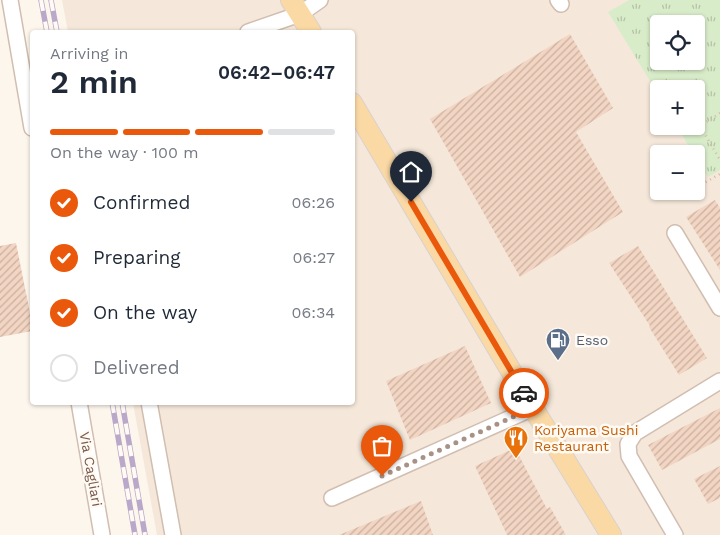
<!DOCTYPE html>
<meta charset="utf-8">
<style>
:root{--surface:#fff;--page:#f2f2f3;--text:#1f2937;--muted:#747a83;--line:#e0e1e3;--accent:#ea580c}
body{margin:0;font-family:"Work Sans",sans-serif;background:var(--page);color:var(--text);height:100vh;display:flex;flex-direction:column;font-size:19px;white-space:nowrap}
*{box-sizing:border-box;margin:0}
p{font-size:16px;color:var(--muted)}
.icon{flex:none;width:28px;height:28px;fill:none;stroke:currentColor;stroke-width:2;stroke-linecap:round;stroke-linejoin:round}
.map{position:relative;flex:1;overflow:hidden}
.drawer{position:absolute;left:30px;top:30px;width:325px;height:375px;display:flex;flex-direction:column;background:var(--surface);border-radius:5px;box-shadow:0 1px 4px #0004}
.drawer>*{flex:none}
.buttons{position:absolute;left:650px;top:15px;display:grid;gap:10px}
.buttons a{display:grid;place-items:center;width:55px;height:55px;border-radius:5px;background:var(--surface);box-shadow:0 1px 4px #0004;font-size:25px}
.pin{position:absolute;display:grid;place-items:center;width:42px;height:42px;color:#fff;margin:-51px -21px;border-radius:50% 50% 50% 0;rotate:-45deg;box-shadow:0 0 5px #0007}
.pin .icon{rotate:45deg}
.courier{position:absolute;display:grid;place-items:center;width:50px;height:50px;margin:-25px;border:4px solid #ea580c;border-radius:50%;background:#fff;color:#222;box-shadow:0 1px 6px #0007}
.headline em{font-style:normal;font-weight:600}
.headline div{display:flex;flex-direction:column-reverse}
.headline{display:flex;align-items:center;justify-content:space-between;height:85px;padding:0 20px}
h1{font-size:32px;font-weight:600;line-height:38px}
.bar{display:grid;grid-template-columns:repeat(4,1fr);gap:8px 5px;align-content:center;height:60px;padding:0 20px}
.bar i{height:6px;border-radius:4px;background:var(--line)}
.bar .current{background:var(--accent)}
.bar p{grid-column:span 4}
ol{padding:0 20px;list-style:none}
li{display:flex;align-items:center;gap:15px;height:55px}
li p{margin-inline-start:auto}
li .icon{padding:5px;border-radius:50%;background:var(--accent);color:#fff;stroke-width:4}
li:last-child{color:var(--muted)}
li i{width:28px;height:28px;border:2px solid var(--line);border-radius:50%}
.map>svg:first-child{display:block}
.residential{fill:#f5e8da;fill-rule:evenodd}
.grass{fill:url(#grass-tufts);fill-rule:evenodd}
.building{fill:url(#building-hatch)}
.lines{fill:none;stroke-linecap:round;stroke-linejoin:round}
.minor-casing{stroke:#d1beb0;stroke-width:18}
.major-casing{stroke:#dad1cd;stroke-width:22}
.path{stroke:#d9b8a5;stroke-width:2.5;stroke-dasharray:1 4;stroke-linecap:butt}
.minor{stroke:#fff;stroke-width:15}
.major{stroke:#fbd9a5;stroke-width:20}
.rail-casing{stroke:#b9a8c9;stroke-width:5.5}
.rail{stroke:#fffaf3;stroke-width:4;stroke-dasharray:11;stroke-linecap:butt}
.done{stroke:#a89285;stroke-width:5;stroke-dasharray:0 9}
.route{stroke:#ea580c;stroke-width:6}
.labels{text-anchor:middle;dominant-baseline:central;stroke-width:5;stroke-linejoin:round;paint-order:stroke}
.service-label{font-size:14px;fill:#4e5e75;stroke:#fffaf3;text-anchor:start}
.food-label{font-size:14px;fill:#c56008;stroke:#fffaf3;text-anchor:start}
.street-label{font-size:14px;fill:#7a5c4d;stroke:#fffaf3}
</style>
<div class="map">
<svg width="720" height="535" viewBox="0 0 720 535">
<defs>
<pattern id="grass-tufts" width="24" height="20" patternUnits="userSpaceOnUse" patternTransform="scale(1.25)"><rect width="24" height="20" fill="#d8ecc9"/><path d="M3 7l-1-3M5 7V3M7 7l1-3M15 17l-1-3M17 17v-4M19 17l1-3" fill="none" stroke="#b4c2a5"/></pattern>
<pattern id="building-hatch" width="6" height="6" patternUnits="userSpaceOnUse" patternTransform="scale(1.25)"><rect width="6" height="6" fill="#f3d5c3"/><path d="M-1 1l2-2M0 6l6-6M5 7l2-2" fill="none" stroke="#cab0a1"/></pattern>
</defs>
<rect width="100%" height="100%" fill="#fdf6ec"/>
<path class="residential" d="M62,0H720V535H157L133,403L352,402V32H68ZM659,24H696V61H659ZM659,89H696V126H659ZM659,154H696V191H659Z"/>
<path class="grass" d="M629,0H720V170L708,177L696,159V154H693L677,126H696V89H659V96L608,12ZM659,24H696V61H659Z"/>
<g class="building">
<polygon points="570,34 613,108 576,132 623,212 520,277 430,119"/>
<polygon points="715,200 720,208 720,270 686,217"/>
<polygon points="16,243 32,323 32,331 0,337 0,246"/>
<polygon points="638,246 707,358 679,375 649,327 650,326 609,263"/>
<polygon points="465,346 491,403 410,440 386,381"/>
<polygon points="720,408 720,439 662,470 648,445"/>
<polygon points="515,448 547,509 550,507 566,535 507,535 475,466"/>
<polygon points="720,466 720,498 708,504 694,479"/>
<polygon points="421,501 433,535 339,535"/>
</g>
<g class="lines">
<defs>
<g id="minor">
<polyline points="10,0 32,128"/>
<polyline points="558,0 561,4"/>
<polyline points="248,32 300,14 320,0"/>
<polyline points="675,233 720,308"/>
<polyline points="79,402 102,535"/>
<polyline points="149,402 173,535"/>
<polyline points="332,498 533,408"/>
<polyline points="675,535 629,456 628,444 635,433 720,381"/>
</g>
<g id="major">
<polyline points="291,0 311,32"/>
<polyline points="352,103 533,408 611,535"/>
</g>
</defs>
<use href="#minor" class="minor-casing"/>
<use href="#major" class="major-casing"/>
<g class="path">
<polyline points="720,113 700,126 720,160"/>
<polyline points="697,187 720,174"/>
</g>
<use href="#minor" class="minor"/>
<use href="#major" class="major"/>
<defs>
<g id="rail">
<polyline points="41,0 47,32"/>
<polyline points="51,0 57,32"/>
<polyline points="112,402 135,535"/>
<polyline points="122,402 145,535"/>
</g>
</defs>
<use href="#rail" class="rail-casing"/>
<use href="#rail" class="rail"/>
</g>
<g class="lines">
<polyline class="done" points="382,476 533,408 524,393"/>
<polyline class="route" points="411,202 524,393"/>
</g>
<defs>
<symbol id="fuel-pin" viewBox="-11 -11 22 30"><path d="M0 17L-7.5 6A9.5 9.5 0 1 1 7.5 6Z" fill="#5c6f8a" stroke="#fffaf3"/><path d="M-5.5-6h7V0h2V4h1.3V-2.5L3-4.5l.8-.8L6-3V5H2.5V1h-1V6h-7ZM-4.2-4.7v3.2H.2V-4.7Z" fill="#fff"/></symbol>
<symbol id="restaurant-pin" viewBox="-11 -11 22 30"><path d="M0 17L-7.5 6A9.5 9.5 0 1 1 7.5 6Z" fill="#e8710a" stroke="#fffaf3"/><path d="M-5-6h1v4h1v-4h1v4h1v-4h1v5L-1.5 .5V6h-2V.5L-5-1ZM5-6V6H3V1.5H1.5Q1.5-4 5-6Z" fill="#fff"/></symbol>
</defs>
<g fill-rule="evenodd">
<use href="#fuel-pin" x="544" y="326" width="28" height="38"/>
<use href="#restaurant-pin" x="502" y="424" width="28" height="38"/>
</g>
<g class="labels">
<g class="service-label">
<text x="576" y="340">Esso</text>
</g>
<g class="food-label">
<text x="534" y="430">Koriyama Sushi<tspan x="534" dy="16">Restaurant</tspan></text>
</g>
<g class="street-label">
<text transform="translate(91 469) rotate(80)">Via Cagliari</text>
</g>
</g>
</svg>
<div class="buttons">
<a><svg class="icon" aria-label="locate" viewBox="0 0 24 24"><circle cx="12" cy="12" r="6"/><path d="M12 2v4M12 18v4M2 12h4M18 12h4"/></svg></a>
<a>+</a>
<a>−</a>
</div>
<div class="pin" style="left:382px;top:476px;background:#ea580c"><svg class="icon" aria-label="bag" viewBox="0 0 24 24"><path d="M5 8h14l-1 12H6zM9 8a3 3 0 0 1 6 0"/></svg></div>
<div class="pin" style="left:411px;top:202px;background:#1f2937"><svg class="icon" aria-label="home" viewBox="0 0 24 24"><path d="M3 11l9-7 9 7M6 9v11h12V9"/></svg></div>
<div class="courier" style="left:524px;top:393px"><svg class="icon" aria-label="car" viewBox="0 0 24 24"><path d="M5 17H2v-5l4-1 3-4h7l3 4 3 1v5h-3M9 17h6M6 11h13"/><circle cx="7" cy="17" r="2"/><circle cx="17" cy="17" r="2"/></svg></div>
<section class="drawer">
<div class="headline"><div><h1>2 min</h1><p>Arriving in</p></div><em>06:42–06:47</em></div>
<div class="bar"><i class="current"></i><i class="current"></i><i class="current"></i><i></i><p>On the way · 100 m</p></div>
<ol>
<li><svg class="icon" aria-label="check" viewBox="0 0 24 24"><path d="M5 12l5 5 9-10"/></svg>Confirmed<p>06:26</p></li>
<li><svg class="icon" aria-label="check" viewBox="0 0 24 24"><path d="M5 12l5 5 9-10"/></svg>Preparing<p>06:27</p></li>
<li><svg class="icon" aria-label="check" viewBox="0 0 24 24"><path d="M5 12l5 5 9-10"/></svg>On the way<p>06:34</p></li>
<li><i></i>Delivered</li>
</ol>
</section>
</div>
